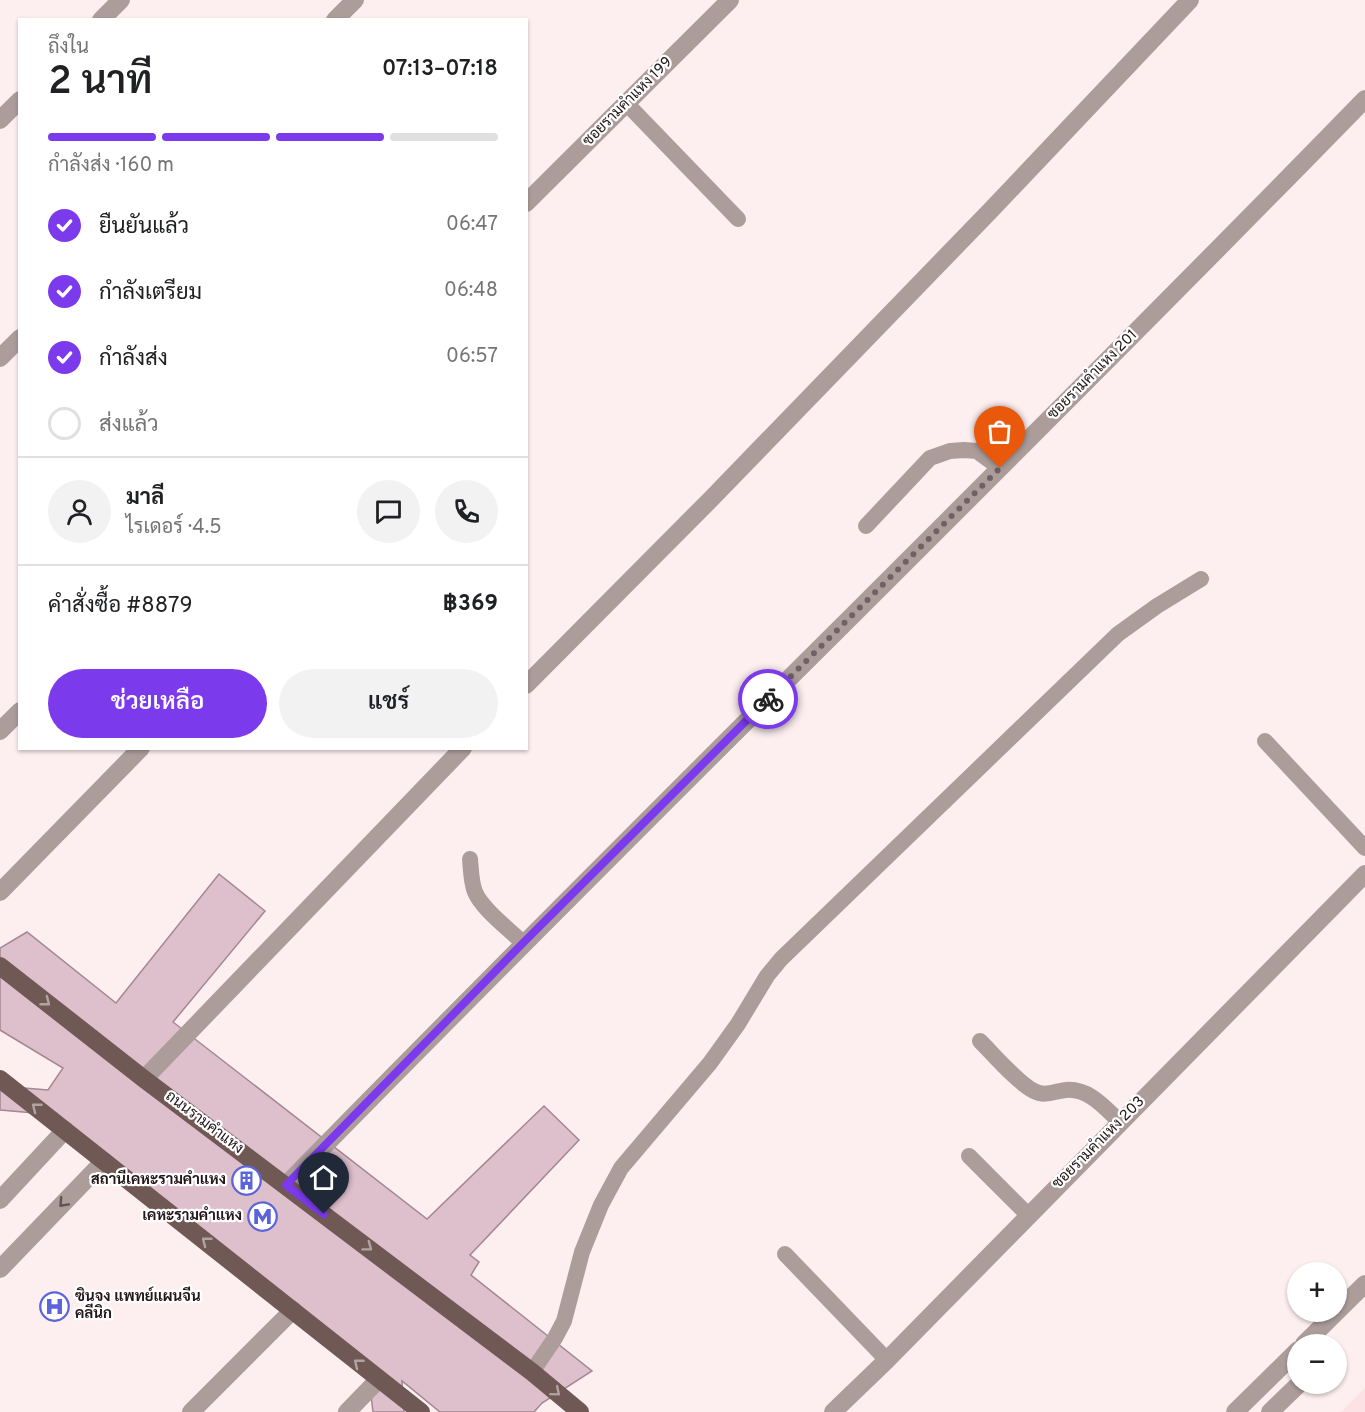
<!DOCTYPE html>
<html lang="th">
<meta charset="utf-8">
<style>
:root{--surface:#fff;--page:#f2f2f2;--text:#202124;--muted:#757577;--line:#e0e0e0;--accent:#7c3aed}
body{margin:0;font-family:Overpass,Sarabun,sans-serif;background:var(--page);color:var(--text);height:100vh;display:flex;flex-direction:column;font-size:22px;white-space:nowrap}
*{box-sizing:border-box;margin:0}
p{font-size:20px;color:var(--muted)}
.icon{flex:none;width:33px;height:33px;fill:none;stroke:currentColor;stroke-width:2;stroke-linecap:round;stroke-linejoin:round}
.map{position:relative;flex:1;overflow:hidden}
.side{position:absolute;left:18px;top:18px;width:510px;height:732px;display:flex;flex-direction:column;background:var(--surface);border-radius:0px;box-shadow:0 2px 4px #0004}
.side>*{flex:none}
.controls{position:absolute;left:1287px;top:1262px;display:grid;gap:12px}
.controls a{display:grid;place-items:center;width:60px;height:60px;border-radius:50%;background:var(--surface);box-shadow:0 2px 4px #0004;font-size:30px}
.pin{position:absolute;display:grid;place-items:center;width:51px;height:51px;color:#fff;margin:-62px -26px;border-radius:50% 50% 50% 0;rotate:-45deg;box-shadow:0 0 6px #0007}
.pin .icon{rotate:45deg}
.courier{position:absolute;display:grid;place-items:center;width:60px;height:60px;margin:-30px;border:4px solid #7c3aed;border-radius:50%;background:#fff;color:#222;box-shadow:0 2px 8px #0007}
.overview em{font-style:normal;font-weight:600}
.overview div{display:flex;flex-direction:column-reverse}
.overview{display:flex;align-items:center;justify-content:space-between;height:102px;padding:0 30px}
h1{font-size:39px;font-weight:600;line-height:45px}
.bar{display:grid;grid-template-columns:repeat(4,1fr);gap:9px 6px;align-content:center;height:72px;padding:0 30px}
.bar i{height:8px;border-radius:4px;background:var(--line)}
.bar .selected{background:var(--accent)}
.bar p{grid-column:span 4}
.line{display:flex;align-items:center;gap:15px;padding:0 30px;border-top:2px solid var(--line)}
.line div{flex:1}
.round{display:grid;place-items:center;flex:none;width:63px;height:63px;border-radius:32px;background:var(--page)}
ol{padding:0 30px;list-style:none}
li{display:flex;align-items:center;gap:18px;height:66px}
li p{margin-inline-start:auto}
li .icon{padding:6px;border-radius:50%;background:var(--accent);color:#fff;stroke-width:4}
li:last-child{color:var(--muted)}
li i{width:33px;height:33px;border:3px solid var(--line);border-radius:50%}
.cta{display:flex;gap:12px;margin-top:auto;padding:12px 30px}
.cta a{flex:1;height:69px;border-radius:36px;background:var(--accent);color:#fff;font-size:24px;font-weight:600;line-height:69px;text-align:center}
.cta a+a{background:var(--page);color:var(--text)}
.map>svg:first-child{display:block}
.built{fill:#fce2e4}
.building{fill:#debfcc;stroke:#a48793;stroke-width:1.5}
.lines{fill:none;stroke-linecap:round;stroke-linejoin:round}
.lane{stroke:#ac9d9b;stroke-width:16}
.street{stroke:#ac9d9b;stroke-width:18}
.primary{stroke:#705854;stroke-width:18}
.oneway{stroke:#b0a3a1}
.oneway2{stroke:#605353}
.done{stroke:#6f6264;stroke-width:6;stroke-dasharray:0 10.8}
.route{stroke:#7c3aed;stroke-width:8}
.labels{text-anchor:middle;dominant-baseline:central;stroke-width:4.5;stroke-linejoin:round;paint-order:stroke}
.street-label{font-size:15px;fill:#221618;stroke:#fff}
.poi-label{font-size:15px;font-weight:bold;fill:#221618;stroke:#fff;text-anchor:end}
</style>
<div class="map">
<svg width="1365" height="1412" viewBox="0 0 1365 1412">
<rect width="100%" height="100%" fill="#fdeff0"/>
<polygon class="built" points="1365,1388 1365,1412 1341,1412"/>
<polygon class="building" points="219,874 265,911 173,1022 427,1219 544,1106 579,1140 470,1255 479,1262 471,1275 592,1371 542,1403 534,1412 440,1412 402,1381 404,1412 373,1412 369,1378 34,1113 0,1110 0,1086 48,1090 63,1068 0,1030 0,948 27,932 116,1003"/>
<g class="lines">
<g class="lane">
<polyline points="626,103 738,219"/>
<polyline points="866,526 930,458 950,451 964,450 977,451 1000,468"/>
<polyline points="1265,741 1365,848"/>
<path d="M470,859C471,870 471,882 475,892C482,909 510,930 523,943"/>
<path d="M980,1041C994,1055 1018,1083 1034,1091C1045,1097 1055,1091 1066,1090C1089,1088 1105,1108 1120,1122"/>
<polyline points="969,1156 1028,1215"/>
<polyline points="785,1254 887,1360"/>
<polyline points="532,1372 555,1338 564,1321 582,1252 601,1205 621,1168 710,1063 738,1024 767,976 781,959 1118,634 1157,606 1201,579"/>
</g>
<g class="street">
<polyline points="101,20 121,0"/>
<polyline points="335,20 355,0"/>
<polyline points="0,120 20,100"/>
<polyline points="526,203 730,0"/>
<polyline points="0,358 20,338"/>
<polyline points="526,685 711,499 990,211 1190,0"/>
<polyline points="0,731 20,711"/>
<polyline points="0,892 141,748"/>
<polyline points="144,1079 463,748"/>
<path d="M286,1185C642,820 1009,465 1365,99"/>
<polyline points="0,1200 65,1130"/>
<polyline points="0,1269 104,1161"/>
<polyline points="1304,1344 1365,1284"/>
<polyline points="191,1412 293,1310"/>
<polyline points="347,1412 379,1379"/>
<polyline points="833,1412 887,1360 1365,874"/>
<polyline points="1235,1412 1298,1350"/>
<polyline points="1270,1412 1299,1384"/>
</g>
<g class="primary">
<polyline points="0,966 144,1079 532,1372 580,1412"/>
<polyline points="0,1079 421,1412"/>
</g>
</g>
<defs><path id="oneway-chevron" d="M-2-3.5L2.5 0L-2 3.5" fill="none" stroke-width="1.6" stroke-linecap="round" stroke-linejoin="round" transform="scale(1.5)"/></defs>
<g class="oneway">
<use href="#oneway-chevron" transform="translate(46 1002) rotate(38)"/>
<use href="#oneway-chevron" transform="translate(36 1107) rotate(-142)"/>
<use href="#oneway-chevron" transform="translate(206 1241) rotate(-142)"/>
<use href="#oneway-chevron" transform="translate(368 1247) rotate(37)"/>
<use href="#oneway-chevron" transform="translate(358 1363) rotate(-141)"/>
<use href="#oneway-chevron" transform="translate(556 1392) rotate(40)"/>
</g>
<use class="oneway2" href="#oneway-chevron" transform="translate(63 1203) rotate(133)"/>
<g class="lines">
<polyline class="done" points="768,699 1000,468"/>
<polyline class="route" points="324,1214 286,1185 523,943 768,699"/>
</g>
<defs>
<symbol id="building-ring" viewBox="-11 -11 22 22"><circle r="9.5" fill="#fff" stroke="#5c64dc" stroke-width="1.5"/><path d="M-4-6H4V6H1V3H-1V6H-4ZM-2.5-4.3h1.7v1.8h-1.7ZM.8-4.3h1.7v1.8H.8ZM-2.5-1h1.7V.8h-1.7ZM.8-1h1.7V.8H.8Z" fill="#5c64dc"/></symbol>
<symbol id="metro-ring" viewBox="-11 -11 22 22"><circle r="9.5" fill="#fff" stroke="#5c64dc" stroke-width="1.5"/><path d="M-5.5 5V-5H-3L0 0L3-5H5.5V5H3V-.5L0 4L-3-.5V5Z" fill="#5c64dc"/></symbol>
<symbol id="hospital-ring" viewBox="-11 -11 22 22"><circle r="9.5" fill="#fff" stroke="#5c64dc" stroke-width="1.5"/><path d="M-5-5h3v3.5h4V-5h3V5h-3V1.5h-4V5h-3Z" fill="#5c64dc"/></symbol>
</defs>
<g fill-rule="evenodd">
<use href="#building-ring" x="230" y="1164" width="33" height="33"/>
<use href="#metro-ring" x="246" y="1200" width="33" height="33"/>
<use href="#hospital-ring" x="38" y="1290" width="33" height="33"/>
</g>
<g class="labels">
<g class="street-label">
<text transform="translate(628 102) rotate(-45)">ซอยรามคำแหง 199</text>
<text transform="translate(1093 375) rotate(-45)">ซอยรามคำแหง 201</text>
<text transform="translate(204 1123) rotate(37)">ถนนรามคำแหง</text>
<text transform="translate(1099 1143) rotate(-45)">ซอยรามคำแหง 203</text>
</g>
<g class="poi-label">
<text x="226" y="1180">สถานีเคหะรามคำแหง</text>
<text x="242" y="1216">เคหะรามคำแหง</text>
<text x="75" y="1297" text-anchor="start">ซินจง แพทย์แผนจีน<tspan x="75" dy="17">คลีนิก</tspan></text>
</g>
</g>
</svg>
<div class="controls">
<a>+</a>
<a>−</a>
</div>
<div class="pin" style="left:1000px;top:468px;background:#ea580c"><svg class="icon" aria-label="bag" viewBox="0 0 24 24"><path d="M5 8h14l-1 12H6zM9 8a3 3 0 0 1 6 0"/></svg></div>
<div class="pin" style="left:324px;top:1214px;background:#1f2937"><svg class="icon" aria-label="home" viewBox="0 0 24 24"><path d="M3 11l9-7 9 7M6 9v11h12V9"/></svg></div>
<div class="courier" style="left:768px;top:699px"><svg class="icon" aria-label="bike" viewBox="0 0 24 24"><circle cx="6" cy="16" r="4"/><circle cx="18" cy="16" r="4"/><path d="M6 16l4-8h5l3 8M10 8l3 8H6M13 5h3"/></svg></div>
<section class="side">
<div class="overview"><div><h1>2 นาที</h1><p>ถึงใน</p></div><em>07:13–07:18</em></div>
<div class="bar"><i class="selected"></i><i class="selected"></i><i class="selected"></i><i></i><p>กำลังส่ง · 160 m</p></div>
<ol>
<li><svg class="icon" aria-label="check" viewBox="0 0 24 24"><path d="M5 12l5 5 9-10"/></svg>ยืนยันแล้ว<p>06:47</p></li>
<li><svg class="icon" aria-label="check" viewBox="0 0 24 24"><path d="M5 12l5 5 9-10"/></svg>กำลังเตรียม<p>06:48</p></li>
<li><svg class="icon" aria-label="check" viewBox="0 0 24 24"><path d="M5 12l5 5 9-10"/></svg>กำลังส่ง<p>06:57</p></li>
<li><i></i>ส่งแล้ว</li>
</ol>
<div class="line" style="height:108px"><a class="round"><svg class="icon" aria-label="person" viewBox="0 0 24 24"><circle cx="12" cy="8" r="4"/><path d="M4 21q1-7 8-7t8 7"/></svg></a><div><b>มาลี</b><p>ไรเดอร์ · 4.5</p></div><a class="round"><svg class="icon" aria-label="chat" viewBox="0 0 24 24"><path d="M4 5h16v11H9l-5 4z"/></svg></a><a class="round"><svg class="icon" aria-label="phone" viewBox="0 0 24 24"><path d="M5 4h4l2 5-3 2q2 4 5 5l2-3 5 2v4C11 20 4 13 5 4z"/></svg></a></div>
<div class="line" style="height:78px"><div>คำสั่งซื้อ #8879</div><b>฿369</b></div>
<div class="cta"><a>ช่วยเหลือ</a><a>แชร์</a></div>
</section>
</div>
